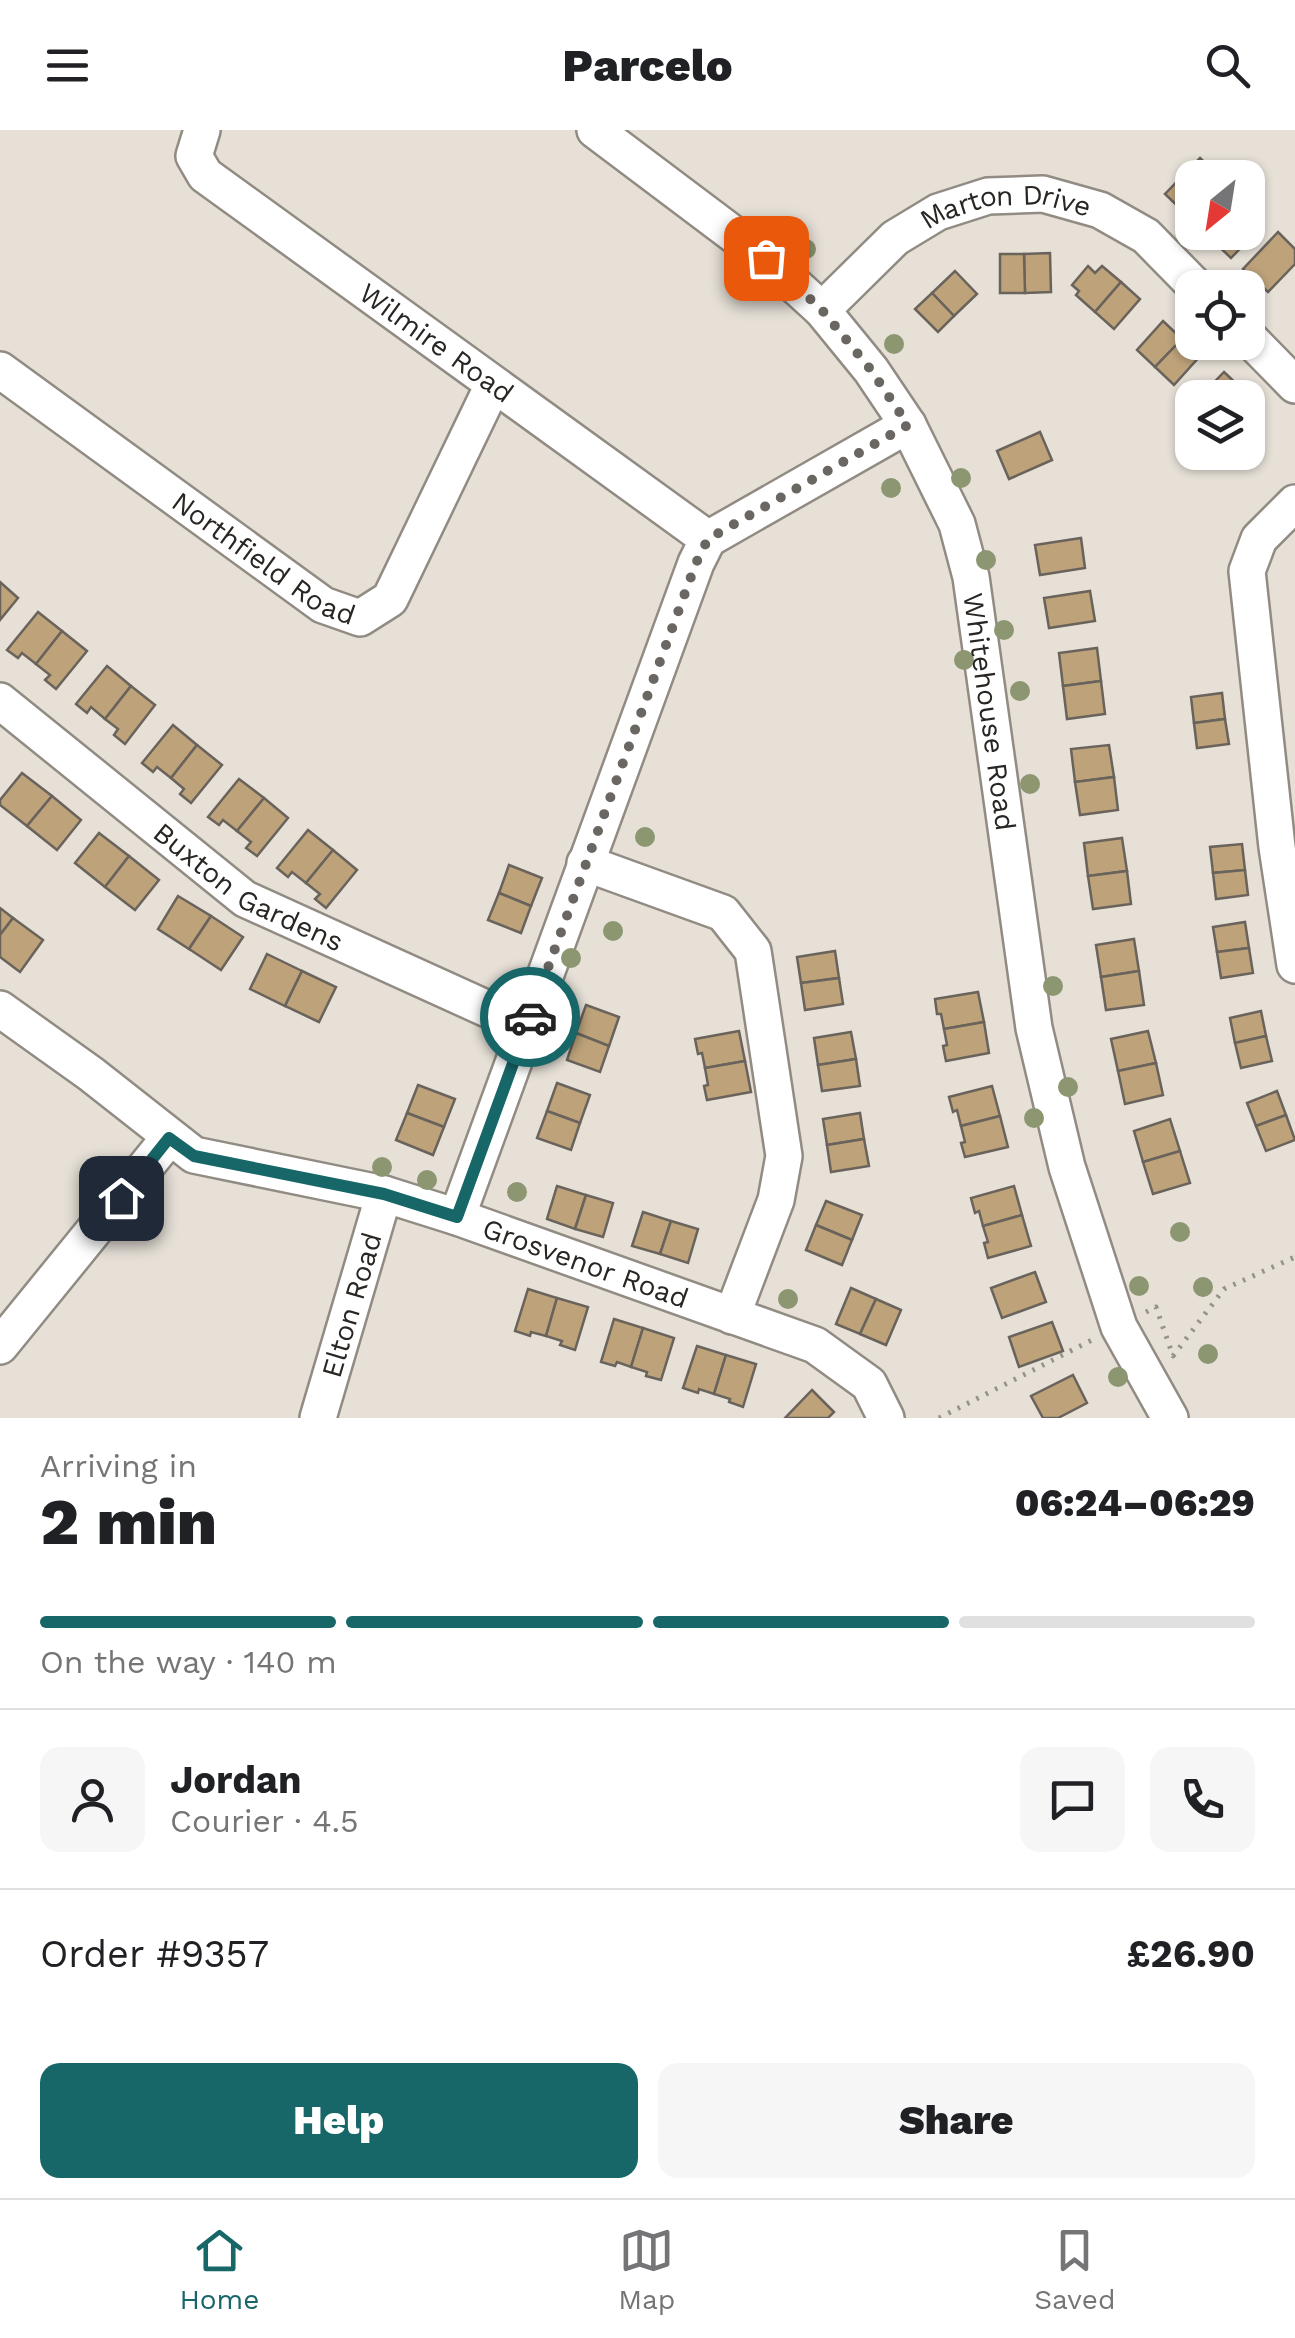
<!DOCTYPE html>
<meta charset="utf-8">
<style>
:root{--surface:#fff;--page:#f6f6f6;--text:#202124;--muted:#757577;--line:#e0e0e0;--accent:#176668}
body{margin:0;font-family:"Work Sans",sans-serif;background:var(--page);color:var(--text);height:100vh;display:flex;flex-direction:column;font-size:38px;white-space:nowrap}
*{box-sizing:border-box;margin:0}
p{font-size:32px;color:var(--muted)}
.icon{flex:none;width:55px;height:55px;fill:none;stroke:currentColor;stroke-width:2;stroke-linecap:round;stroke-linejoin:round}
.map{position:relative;height:1288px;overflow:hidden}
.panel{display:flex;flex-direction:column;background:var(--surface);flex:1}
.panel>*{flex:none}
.needle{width:65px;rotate:210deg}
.controls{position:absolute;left:1175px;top:30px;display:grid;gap:20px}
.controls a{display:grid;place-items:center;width:90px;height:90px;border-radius:20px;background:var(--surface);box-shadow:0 2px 8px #0004;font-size:50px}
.pin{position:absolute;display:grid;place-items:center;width:85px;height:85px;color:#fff;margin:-42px;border-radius:20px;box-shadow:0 5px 15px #0006}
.courier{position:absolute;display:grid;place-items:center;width:100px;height:100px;margin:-50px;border:8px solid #176668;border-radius:50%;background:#fff;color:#222;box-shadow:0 2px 12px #0007}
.headline em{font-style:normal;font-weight:800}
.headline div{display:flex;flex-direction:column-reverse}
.headline{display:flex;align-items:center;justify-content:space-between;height:170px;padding:0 40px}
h1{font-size:65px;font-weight:800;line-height:75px}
.bar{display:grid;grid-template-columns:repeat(4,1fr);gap:15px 10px;align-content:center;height:120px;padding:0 40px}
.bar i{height:12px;border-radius:8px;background:var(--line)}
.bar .active{background:var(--accent)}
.bar p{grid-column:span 4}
.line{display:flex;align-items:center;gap:25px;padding:0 40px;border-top:2px solid var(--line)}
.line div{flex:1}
.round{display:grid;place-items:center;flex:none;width:105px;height:105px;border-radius:20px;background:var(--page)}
.primary-button{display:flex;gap:20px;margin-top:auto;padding:20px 40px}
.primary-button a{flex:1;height:115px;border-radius:20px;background:var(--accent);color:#fff;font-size:40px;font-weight:800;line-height:115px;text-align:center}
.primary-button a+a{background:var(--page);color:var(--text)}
header{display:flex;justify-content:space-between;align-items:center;height:130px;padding:0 40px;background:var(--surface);font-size:45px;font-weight:800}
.tab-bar{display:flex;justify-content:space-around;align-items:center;height:140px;border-top:2px solid var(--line);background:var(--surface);font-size:28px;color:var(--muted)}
.tab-bar a{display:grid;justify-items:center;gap:5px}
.tab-bar .active{color:var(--accent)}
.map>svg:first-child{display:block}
.building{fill:#bda27a;stroke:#69635c;stroke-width:2.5}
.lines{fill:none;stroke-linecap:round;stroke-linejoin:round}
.minor-casing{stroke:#918b83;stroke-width:40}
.path{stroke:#96918b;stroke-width:5;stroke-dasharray:2.5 8;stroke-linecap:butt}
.minor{stroke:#fff;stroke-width:35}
.tree{fill:#8c9671}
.done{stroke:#6a6661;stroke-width:10;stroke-dasharray:0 18}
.route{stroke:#176668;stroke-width:12}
.labels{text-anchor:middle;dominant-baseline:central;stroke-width:8;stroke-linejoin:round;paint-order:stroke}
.street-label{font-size:28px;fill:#282522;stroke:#f3ede4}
</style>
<header><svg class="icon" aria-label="menu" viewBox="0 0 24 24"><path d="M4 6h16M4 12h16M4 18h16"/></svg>Parcelo<svg class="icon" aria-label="search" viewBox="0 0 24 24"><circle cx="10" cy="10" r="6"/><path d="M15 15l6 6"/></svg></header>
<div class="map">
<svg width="1295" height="1288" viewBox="0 0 1295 1288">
<rect width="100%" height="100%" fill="#e6e0d7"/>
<g class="building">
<polygon points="1200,28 1221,48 1192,48 1192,85 1190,88 1165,64"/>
<polygon points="1248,81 1262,96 1231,128 1207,105 1209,102 1248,102"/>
<polygon points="1278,102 1295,119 1295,134 1268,162 1243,139"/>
<polygon points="1050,123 1051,162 1025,163 1024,124"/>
<polygon points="1000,124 1024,124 1025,163 1000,163"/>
<polygon points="1088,136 1095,143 1102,136 1121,152 1095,182 1076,165 1079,161 1072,155"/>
<polygon points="955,141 977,164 954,186 932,163"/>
<polygon points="1121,152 1140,169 1114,199 1095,182"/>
<polygon points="932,163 954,186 938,202 915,179"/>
<polygon points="1163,191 1182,209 1155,237 1137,220"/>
<polygon points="1182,209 1200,226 1174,255 1155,237"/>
<polygon points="1224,242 1242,259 1234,268 1199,268"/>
<polygon points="1242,259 1260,277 1248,290 1248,268 1234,268"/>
<polygon points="1040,302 1052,330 1009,349 997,321"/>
<polygon points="1081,408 1085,438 1040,445 1035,415"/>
<polygon points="0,452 18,468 0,490"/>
<polygon points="1090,461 1095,491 1049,498 1044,468"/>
<polygon points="38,482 62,501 36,534 22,523 18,528 7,520"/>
<polygon points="62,501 87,521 56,559 45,550 50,545 36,534"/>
<polygon points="1097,518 1101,551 1063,556 1059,523"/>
<polygon points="107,536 131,556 105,589 91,577 87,583 76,574"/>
<polygon points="1101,551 1105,584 1067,589 1063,556"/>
<polygon points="131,556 155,575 125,614 114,605 118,599 105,589"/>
<polygon points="1222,563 1225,589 1194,593 1191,567"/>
<polygon points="1225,589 1229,614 1197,618 1194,593"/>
<polygon points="173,595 197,615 171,648 157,637 153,642 142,633"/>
<polygon points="197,615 222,635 191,673 180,664 184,659 171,648"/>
<polygon points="1109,615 1114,647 1075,652 1071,619"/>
<polygon points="22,643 52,666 27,696 0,675 0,670"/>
<polygon points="1114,647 1118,680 1080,685 1075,652"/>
<polygon points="239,649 264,668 237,701 223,690 219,695 208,687"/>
<polygon points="52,666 81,690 57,720 27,696"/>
<polygon points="264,668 288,688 257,726 246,718 251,712 237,701"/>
<polygon points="308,700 333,720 306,753 292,742 288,747 277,738"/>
<polygon points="99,703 129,726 105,757 75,733"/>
<polygon points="1122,708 1127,741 1088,746 1084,713"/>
<polygon points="1242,714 1245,740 1213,743 1210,717"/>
<polygon points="333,720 357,740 326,778 315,769 320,764 306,753"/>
<polygon points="129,726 159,750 135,780 105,757"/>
<polygon points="509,735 542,748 531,776 499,763"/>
<polygon points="1245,740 1248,765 1216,769 1213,743"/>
<polygon points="1127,741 1131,774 1093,779 1088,746"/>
<polygon points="499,763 531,776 521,803 488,790"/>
<polygon points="178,766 211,786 189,819 158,799"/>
<polygon points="0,778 13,788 0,805"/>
<polygon points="211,786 243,807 221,840 189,819"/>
<polygon points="13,788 43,810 20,842 0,827 0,805"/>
<polygon points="1245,792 1249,818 1217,822 1213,797"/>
<polygon points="1134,809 1139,841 1101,847 1096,815"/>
<polygon points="1249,818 1253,843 1221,848 1217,822"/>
<polygon points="835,821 839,848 801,853 797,827"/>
<polygon points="267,824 302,841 285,876 250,859"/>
<polygon points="302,841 336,857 319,892 285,876"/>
<polygon points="1139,841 1144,875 1106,880 1101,847"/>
<polygon points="839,848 843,874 805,880 801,853"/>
<polygon points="978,862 984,892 944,899 941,884 937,884 935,869"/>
<polygon points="586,875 619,887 609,916 576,903"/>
<polygon points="1261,881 1266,906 1235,913 1230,888"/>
<polygon points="984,892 989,923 946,931 943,916 947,915 944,899"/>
<polygon points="739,901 745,931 705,938 702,923 698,924 695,909"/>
<polygon points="1148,901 1156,933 1118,941 1111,909"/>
<polygon points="851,902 856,929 818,935 814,908"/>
<polygon points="576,903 609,916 600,942 567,930"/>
<polygon points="1266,906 1272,931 1241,938 1235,913"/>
<polygon points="856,929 860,956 822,961 818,935"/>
<polygon points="745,931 751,962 707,970 704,956 708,955 705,938"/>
<polygon points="1156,933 1163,965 1125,974 1118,941"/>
<polygon points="557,953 590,965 580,993 547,981"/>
<polygon points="418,955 455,969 444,997 407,983"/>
<polygon points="992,956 1000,986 961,996 957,980 953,982 949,967"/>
<polygon points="1277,961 1286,985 1256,996 1247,973"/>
<polygon points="547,981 580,993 571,1020 537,1008"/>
<polygon points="407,983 444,997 433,1025 396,1010"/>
<polygon points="860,983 864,1009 827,1015 823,989"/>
<polygon points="1286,985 1295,1010 1266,1021 1256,996"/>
<polygon points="1000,986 1008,1017 965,1027 961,1013 965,1012 961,996"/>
<polygon points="1170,989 1180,1021 1143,1032 1134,1001"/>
<polygon points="864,1009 869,1036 831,1042 827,1015"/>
<polygon points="1180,1021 1190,1053 1153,1064 1143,1032"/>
<polygon points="557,1056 586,1065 575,1099 547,1089"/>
<polygon points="1014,1056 1022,1085 983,1096 979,1081 975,1083 971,1068"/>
<polygon points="586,1065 613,1073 603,1107 575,1099"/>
<polygon points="826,1071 862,1085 852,1110 816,1095"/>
<polygon points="643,1082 671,1091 660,1124 632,1116"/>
<polygon points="1022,1085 1031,1116 988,1128 984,1113 988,1112 983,1096"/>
<polygon points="671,1091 698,1099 688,1133 660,1124"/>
<polygon points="816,1095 852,1110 842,1135 806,1120"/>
<polygon points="1035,1142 1046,1172 1002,1188 991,1158"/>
<polygon points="851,1158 876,1169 860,1204 836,1194"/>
<polygon points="528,1159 557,1168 546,1206 531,1202 530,1206 515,1201"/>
<polygon points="557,1168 588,1177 575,1220 560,1215 562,1211 546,1206"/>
<polygon points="876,1169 901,1180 886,1215 860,1204"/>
<polygon points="614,1189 643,1198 631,1237 617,1232 615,1236 601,1232"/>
<polygon points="1052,1192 1063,1221 1019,1237 1009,1207"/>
<polygon points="643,1198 674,1208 661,1250 646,1246 647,1242 631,1237"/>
<polygon points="697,1216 726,1225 714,1264 699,1259 698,1263 683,1258"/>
<polygon points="726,1225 756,1234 743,1277 729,1272 730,1269 714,1264"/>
<polygon points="1073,1245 1087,1273 1058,1288 1043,1288 1031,1266"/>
<polygon points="812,1260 834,1282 828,1288 785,1288"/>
</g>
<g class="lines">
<defs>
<g id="minor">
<path id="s1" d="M202,0L194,26L205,45L708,409"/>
<path id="s2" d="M595,0L765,128L822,180L871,240L908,295L957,394L971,447L1034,898L1067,1037L1119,1197L1170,1288"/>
<path id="s3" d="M822,180L895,108L938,82L988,66L1043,64L1100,80L1146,106L1197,158"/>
<polyline points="1248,207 1295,255"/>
<path id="s4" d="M0,240L323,475L360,488L390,469L493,255"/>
<polyline points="1295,373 1259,409 1247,441 1277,717 1295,835"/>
<path id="s5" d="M0,571L245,769L527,897"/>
<polyline points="585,733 723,783 753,821 784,1026 776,1070 732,1186"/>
<path id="s6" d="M0,879L91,944L194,1025L384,1064L457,1087L815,1215L869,1254L886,1288"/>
<polyline points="457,1087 696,433 708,409 908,295"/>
<polyline points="0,1216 169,1008"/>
<path id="s7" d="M318,1288L384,1064"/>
</g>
</defs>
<use href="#minor" class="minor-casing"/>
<g class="path">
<polyline points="1146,1182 1156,1177 1173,1226 1224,1159 1295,1127"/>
<polyline points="939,1288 1092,1210"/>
</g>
<use href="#minor" class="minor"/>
</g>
<g class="tree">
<circle cx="806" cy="119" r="10"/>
<circle cx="894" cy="214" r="10"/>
<circle cx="961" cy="348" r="10"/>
<circle cx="891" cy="358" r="10"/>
<circle cx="986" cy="430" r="10"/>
<circle cx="1004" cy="500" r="10"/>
<circle cx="964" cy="530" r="10"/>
<circle cx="1020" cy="561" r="10"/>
<circle cx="1030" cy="654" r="10"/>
<circle cx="645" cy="707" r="10"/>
<circle cx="613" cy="801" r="10"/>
<circle cx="571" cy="828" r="10"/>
<circle cx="1053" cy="856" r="10"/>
<circle cx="512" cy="865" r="10"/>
<circle cx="1068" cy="957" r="10"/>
<circle cx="1034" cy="988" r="10"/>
<circle cx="382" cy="1037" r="10"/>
<circle cx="427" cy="1050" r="10"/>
<circle cx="517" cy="1062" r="10"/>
<circle cx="1180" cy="1102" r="10"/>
<circle cx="1139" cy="1156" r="10"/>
<circle cx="1203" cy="1157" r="10"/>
<circle cx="788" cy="1169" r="10"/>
<circle cx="1208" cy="1224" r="10"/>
<circle cx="1118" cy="1247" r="10"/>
</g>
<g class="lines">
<polyline class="done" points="530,887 696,433 708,409 908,295 871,240 822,180 766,128"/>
<polyline class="route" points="121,1068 169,1008 194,1026 384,1064 457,1087 530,887"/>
</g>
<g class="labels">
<g class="street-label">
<text stroke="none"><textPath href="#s3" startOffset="222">Marton Drive</textPath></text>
<text stroke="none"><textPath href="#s1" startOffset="335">Wilmire Road</textPath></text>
<text stroke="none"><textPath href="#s4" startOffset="325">Northfield Road</textPath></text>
<text stroke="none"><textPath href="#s2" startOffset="735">Whitehouse Road</textPath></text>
<text stroke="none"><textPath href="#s5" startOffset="312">Buxton Gardens</textPath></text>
<text stroke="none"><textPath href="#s6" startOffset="650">Grosvenor Road</textPath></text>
<text stroke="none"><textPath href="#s7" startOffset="118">Elton Road</textPath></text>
</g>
</g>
</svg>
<div class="controls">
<a><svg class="needle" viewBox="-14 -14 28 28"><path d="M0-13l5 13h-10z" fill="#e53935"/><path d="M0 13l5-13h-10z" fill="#757577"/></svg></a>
<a><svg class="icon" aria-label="locate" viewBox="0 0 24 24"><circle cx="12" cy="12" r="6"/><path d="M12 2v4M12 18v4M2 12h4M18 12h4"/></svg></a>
<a><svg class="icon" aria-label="layers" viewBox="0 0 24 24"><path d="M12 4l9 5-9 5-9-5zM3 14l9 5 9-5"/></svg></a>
</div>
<div class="pin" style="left:766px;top:128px;background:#ea580c"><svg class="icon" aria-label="bag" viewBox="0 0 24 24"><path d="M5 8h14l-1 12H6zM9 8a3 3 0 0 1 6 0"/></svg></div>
<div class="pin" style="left:121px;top:1068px;background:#1f2937"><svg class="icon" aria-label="home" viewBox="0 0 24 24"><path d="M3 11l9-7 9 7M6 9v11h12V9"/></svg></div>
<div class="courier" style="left:530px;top:887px"><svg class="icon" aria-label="car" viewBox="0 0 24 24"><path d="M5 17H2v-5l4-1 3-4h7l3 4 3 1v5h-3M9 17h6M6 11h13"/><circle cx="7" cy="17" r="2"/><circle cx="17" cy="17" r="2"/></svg></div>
</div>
<section class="panel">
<div class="headline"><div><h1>2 min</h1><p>Arriving in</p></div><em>06:24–06:29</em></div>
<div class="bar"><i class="active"></i><i class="active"></i><i class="active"></i><i></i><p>On the way · 140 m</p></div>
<div class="line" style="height:180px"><a class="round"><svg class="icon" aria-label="person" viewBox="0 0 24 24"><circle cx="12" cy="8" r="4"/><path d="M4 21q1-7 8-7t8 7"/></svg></a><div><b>Jordan</b><p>Courier · 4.5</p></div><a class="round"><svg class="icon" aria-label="chat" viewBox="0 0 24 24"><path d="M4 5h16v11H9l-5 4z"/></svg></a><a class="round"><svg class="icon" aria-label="phone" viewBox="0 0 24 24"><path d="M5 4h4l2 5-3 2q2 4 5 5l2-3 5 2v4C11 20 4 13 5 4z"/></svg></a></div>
<div class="line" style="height:130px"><div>Order #9357</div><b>£26.90</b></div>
<div class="primary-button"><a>Help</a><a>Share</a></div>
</section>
<nav class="tab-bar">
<a class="active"><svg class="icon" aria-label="home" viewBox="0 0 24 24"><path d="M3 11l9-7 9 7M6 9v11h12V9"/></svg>Home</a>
<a><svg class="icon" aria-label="map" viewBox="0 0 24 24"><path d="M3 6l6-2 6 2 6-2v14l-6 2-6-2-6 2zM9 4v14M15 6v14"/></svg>Map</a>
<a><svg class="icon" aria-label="saved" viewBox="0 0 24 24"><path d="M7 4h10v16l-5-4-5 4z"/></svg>Saved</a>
</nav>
